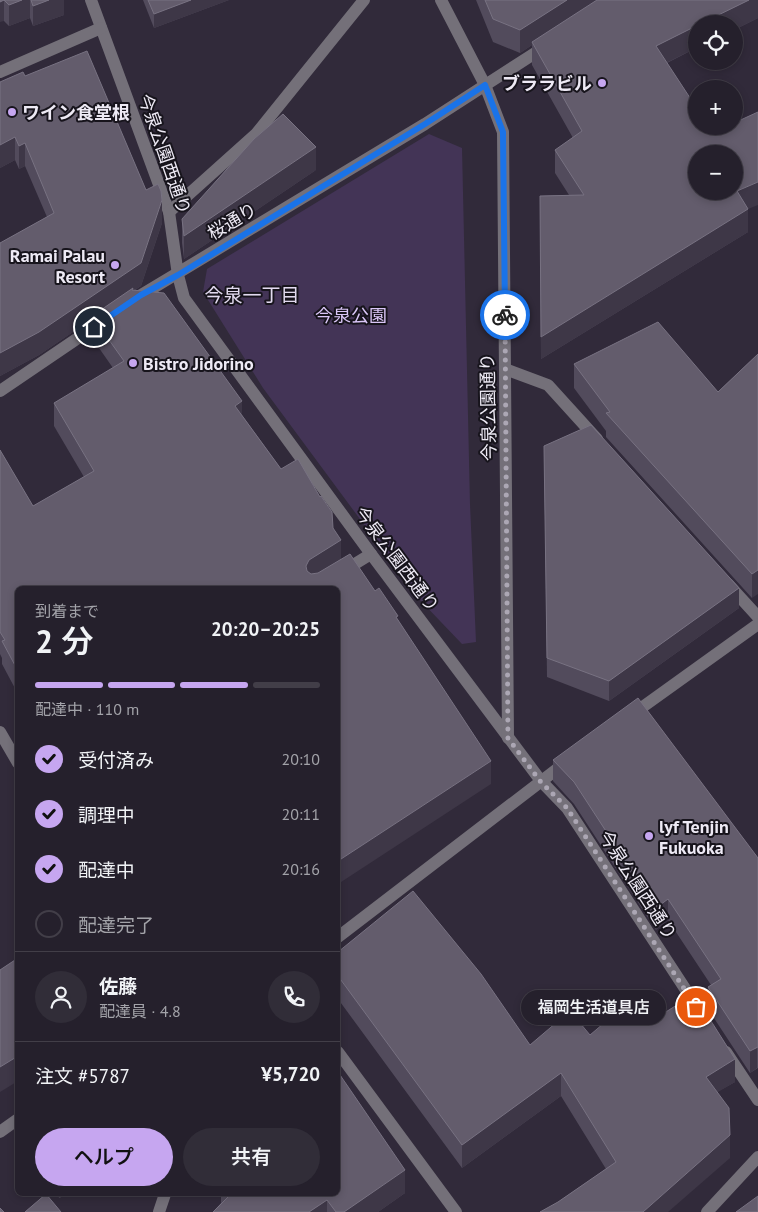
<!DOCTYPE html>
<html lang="ja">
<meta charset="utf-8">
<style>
:root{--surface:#25202c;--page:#312d38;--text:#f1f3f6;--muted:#a3a3a9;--line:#423e48;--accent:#c6a6f0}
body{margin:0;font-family:"PT Sans","Noto Sans JP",sans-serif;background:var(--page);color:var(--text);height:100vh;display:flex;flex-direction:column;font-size:19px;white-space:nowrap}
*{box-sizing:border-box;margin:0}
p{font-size:16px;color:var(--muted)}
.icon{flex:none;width:28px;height:28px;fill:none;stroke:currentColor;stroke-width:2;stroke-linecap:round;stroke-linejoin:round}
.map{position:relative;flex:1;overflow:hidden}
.panel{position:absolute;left:15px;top:586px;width:325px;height:610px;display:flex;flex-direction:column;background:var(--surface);border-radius:8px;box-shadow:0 2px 8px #0003,0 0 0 1px var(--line)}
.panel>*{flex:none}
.tools{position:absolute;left:688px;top:15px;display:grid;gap:10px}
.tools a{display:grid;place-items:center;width:55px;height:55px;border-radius:50%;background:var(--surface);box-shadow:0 2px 8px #0003,0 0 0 1px var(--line);font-size:25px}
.pin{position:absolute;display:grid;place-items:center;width:42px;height:42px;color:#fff;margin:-21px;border:2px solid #fff;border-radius:50%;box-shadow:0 1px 5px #0007}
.courier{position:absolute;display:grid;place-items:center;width:50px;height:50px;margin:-25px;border:4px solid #1a73e8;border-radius:50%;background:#fff;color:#222;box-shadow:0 1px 6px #0007}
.bubble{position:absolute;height:35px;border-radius:18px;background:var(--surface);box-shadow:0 2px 8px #0003,0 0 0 1px var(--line);font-size:16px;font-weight:600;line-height:35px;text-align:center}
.overview em{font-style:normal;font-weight:600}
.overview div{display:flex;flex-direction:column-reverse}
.overview{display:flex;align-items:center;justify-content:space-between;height:85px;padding:0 20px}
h1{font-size:32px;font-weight:600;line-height:38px}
.bar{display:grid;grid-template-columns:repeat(4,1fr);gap:8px 5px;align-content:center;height:60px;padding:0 20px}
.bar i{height:6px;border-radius:4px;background:var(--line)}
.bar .on{background:var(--accent)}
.bar p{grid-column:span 4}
.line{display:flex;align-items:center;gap:12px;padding:0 20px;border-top:1px solid var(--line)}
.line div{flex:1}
.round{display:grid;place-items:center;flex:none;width:52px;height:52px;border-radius:26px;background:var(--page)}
ol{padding:0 20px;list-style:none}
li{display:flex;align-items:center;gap:15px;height:55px}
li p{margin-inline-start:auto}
li .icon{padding:5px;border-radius:50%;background:var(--accent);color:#111;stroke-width:4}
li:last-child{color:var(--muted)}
li i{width:28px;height:28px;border:2px solid var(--line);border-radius:50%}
.cta{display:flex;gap:10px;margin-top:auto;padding:10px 20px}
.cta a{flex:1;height:58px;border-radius:30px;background:var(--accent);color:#111;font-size:20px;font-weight:600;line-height:58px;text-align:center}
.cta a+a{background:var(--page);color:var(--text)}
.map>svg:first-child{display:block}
.green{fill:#433456}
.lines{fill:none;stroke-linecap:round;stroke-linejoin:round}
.minor{stroke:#747079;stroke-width:12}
.wall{fill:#524b5c}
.shaded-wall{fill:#3e3747}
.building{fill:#635c6c;stroke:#787282;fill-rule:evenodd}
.done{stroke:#aca7b4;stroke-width:5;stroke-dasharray:0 9}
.route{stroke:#1a73e8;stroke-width:6}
.poi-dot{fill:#c6a6f0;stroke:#17141c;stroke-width:2}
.labels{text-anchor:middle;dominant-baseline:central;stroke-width:4;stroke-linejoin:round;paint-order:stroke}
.poi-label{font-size:18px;font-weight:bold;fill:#eeeaf5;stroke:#17141c;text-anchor:start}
.street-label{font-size:18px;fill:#eeeaf5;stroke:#17141c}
.park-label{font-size:18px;fill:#dac6f7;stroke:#17141c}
.neighbourhood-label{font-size:19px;fill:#e2daef;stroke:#17141c}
</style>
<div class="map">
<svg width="758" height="1212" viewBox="0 0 758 1212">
<rect width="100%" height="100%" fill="#312a3a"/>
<polygon class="green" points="429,134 462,148 470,504 476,642 462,644 419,599 263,388 203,292 207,269"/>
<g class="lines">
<g class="minor">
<polyline points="91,0 169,212 178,275 184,298 371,554 541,781 567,808 699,1010"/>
<polyline points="441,0 485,85 503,132 508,738"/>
<polyline points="0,72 101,28"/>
<polyline points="169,212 256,134 364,0"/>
<polyline points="133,300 425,124 546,46"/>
<polyline points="505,369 548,385 597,439"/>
<polyline points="0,391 106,319"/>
<polyline points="728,584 758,617"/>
<polyline points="314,589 371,554"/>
<polyline points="630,716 758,624"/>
<polyline points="0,732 18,763"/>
<polyline points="338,937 565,763"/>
<polyline points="338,1052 456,1212"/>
<polyline points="726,1052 758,1100"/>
<polyline points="0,1132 18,1119"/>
<polyline points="159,1212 165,1194"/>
<polyline points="707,1212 758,1157"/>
</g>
</g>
<g class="wall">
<polygon points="0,0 64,0 64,15 33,26 30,18 9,26 4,21"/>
<polygon points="143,0 229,0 154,28"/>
<polygon points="476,0 758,0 758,18 734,30 734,24 696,48 667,63 748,209 748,232 541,359 540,196 569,195 555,173 555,150 573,138 532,65 532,45 520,53 493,42"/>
<polygon points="25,76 146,190 162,223 141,286 135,290 242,415 281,469 333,528 341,559 375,591 398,620 491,784 338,589 18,589 18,694 2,664 2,658 0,654 0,450 33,506 84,477 54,426 54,403 113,368 92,338 92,319 39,355 0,376 0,243 47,217 25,166 19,169 15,160 0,168"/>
<polygon points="316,170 184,259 182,243 182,219"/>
<polygon points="758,354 752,598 606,437 606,431 574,388 574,364 718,392"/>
<polygon points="544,446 739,608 609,701 547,677"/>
<polygon points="553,760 758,858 758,1068 750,1073 708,1009 708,987 711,985 668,920 656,930 574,804 553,781"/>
<polygon points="338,952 530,1045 590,1035 658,1017 735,1082 717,1092 730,1158 558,1202 606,1169 561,1096 462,1168 338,999"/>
<polygon points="405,1193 378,1212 213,1212 221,1203 221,1194"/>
<polygon points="54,1194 63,1194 60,1198"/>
</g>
<g class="shaded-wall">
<polygon points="4,0 4,21 0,22 0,2"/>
<polygon points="22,0 30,0 30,18 9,26 9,5"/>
<polygon points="49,0 64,0 64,15 33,26 33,6"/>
<polygon points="191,0 229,0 154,28 154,14"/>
<polygon points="567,0 602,0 532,42 532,45 520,53 520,30"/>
<polygon points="749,0 758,0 758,18 734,30 734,24 700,24"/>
<polygon points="696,26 696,48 656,68 656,46"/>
<polygon points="15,137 15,160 0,168 0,145"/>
<polygon points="25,143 25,166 19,169 19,146"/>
<polygon points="316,147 316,170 184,259 184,236"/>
<polygon points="758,182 758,205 748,209 748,232 541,359 541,337 737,191"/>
<polygon points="162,200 162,223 141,286 92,316 92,319 39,355 0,376 0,353"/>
<polygon points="242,401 242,424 235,406"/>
<polygon points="341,540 341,563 306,589 306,566 309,560"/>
<polygon points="758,570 758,594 752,598 752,574"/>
<polygon points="739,588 739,608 609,701 609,681"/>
<polygon points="491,761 491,784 338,884 338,861"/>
<polygon points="668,899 668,920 656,930 656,908"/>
<polygon points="757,1047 757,1068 750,1073 750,1051"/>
<polygon points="18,1056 18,1081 0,1092 0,1067"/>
<polygon points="735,1059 735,1082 706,1099 706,1077"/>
<polygon points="561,1073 561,1096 462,1168 462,1145"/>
<polygon points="730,1135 730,1158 668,1212 643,1212"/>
<polygon points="405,1170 405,1193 378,1212 344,1212"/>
<polygon points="327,1200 327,1212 309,1212"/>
</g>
<g class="building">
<polygon points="0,0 22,0 9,5 4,0 0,2"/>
<polygon points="31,0 49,0 33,6"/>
<polygon points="148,0 191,0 154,14"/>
<polygon points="485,0 567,0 520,30 493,19"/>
<path d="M597,0H749L700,24H696V26L656,46L696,107V126H709L713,132L725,126H734V123L758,112V182L737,191L748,209L541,337L540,196L584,195L555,150L582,131L532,42ZM696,154H734V191H696Z"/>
<polygon points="87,51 146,190 158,184 161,191 162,200 141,263 39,332 0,353 0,243 54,213 25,143 19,146 15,137 0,145 0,82 23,72 25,76"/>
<polygon points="283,114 316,147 184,236 182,219 254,139"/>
<polygon points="133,288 132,290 164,293 242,401 235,406 281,469 298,459 320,497 321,496 332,512 333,528 341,540 309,560 306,566 307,571 311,574 318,573 350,554 375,591 379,588 398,616 396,617 491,761 338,861 338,589 18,589 18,671 2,641 5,640 0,632 0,450 33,506 94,471 54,403 124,361 92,316"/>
<polygon points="658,322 718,392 758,354 758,570 752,574 606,413 610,412 574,364"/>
<polygon points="591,425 739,588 609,681 547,658 544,446"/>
<polygon points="638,698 758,858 758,1047 750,1051 708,987 721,979 668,899 656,908 574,782 553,760"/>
<polygon points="413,891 481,974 530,1045 570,1011 590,1035 637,995 658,1017 694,994 735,1059 706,1077 729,1108 730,1135 643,1212 540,1212 558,1202 616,1162 561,1073 462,1145 338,976 338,952"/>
<polygon points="18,958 18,1056 0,1067 0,970"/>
<polygon points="338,1072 405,1170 344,1212 336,1212 327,1200 309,1212 213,1212 231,1194 338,1194"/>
<polygon points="46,1194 61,1212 25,1212"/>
<polygon points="758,1196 758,1212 736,1212"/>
<polygon points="0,1208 4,1212 0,1212"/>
</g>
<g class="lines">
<polyline class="done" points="505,315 508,738 540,781 567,808 696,1007"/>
<polyline class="route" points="94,327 141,295 178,275 425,124 485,85 503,132 505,315"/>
</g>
<g class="poi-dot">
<circle cx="602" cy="83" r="5"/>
<circle cx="12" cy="112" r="5"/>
<circle cx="115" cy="265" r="5"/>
<circle cx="133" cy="363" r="5"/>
<circle cx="649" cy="836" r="5"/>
</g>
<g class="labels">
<g class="poi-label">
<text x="592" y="83" text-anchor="end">ブララビル</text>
<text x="22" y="112">ワイン食堂根</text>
<text x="105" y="255" text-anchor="end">Ramai Palau<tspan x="105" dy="21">Resort</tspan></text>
<text x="143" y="363">Bistro Jidorino</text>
<text x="659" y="826">lyf Tenjin<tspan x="659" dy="21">Fukuoka</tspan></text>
</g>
<g class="street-label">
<text transform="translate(165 154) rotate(71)">今泉公園西通り</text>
<text transform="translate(232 221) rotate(-31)">桜通り</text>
<text transform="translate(488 407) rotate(-91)">今泉公園通り</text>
<text transform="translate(397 559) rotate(53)">今泉公園西通り</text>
<text transform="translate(638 885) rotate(57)">今泉公園西通り</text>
</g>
<g class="park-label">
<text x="351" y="315">今泉公園</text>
</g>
<g class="neighbourhood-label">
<text x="252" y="295">今泉一丁目</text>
</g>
</g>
</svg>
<div class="tools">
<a><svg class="icon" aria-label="locate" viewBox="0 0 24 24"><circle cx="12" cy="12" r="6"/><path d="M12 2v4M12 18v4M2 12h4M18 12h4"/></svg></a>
<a>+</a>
<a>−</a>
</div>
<div class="pin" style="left:696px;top:1007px;background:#ea580c"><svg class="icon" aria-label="bag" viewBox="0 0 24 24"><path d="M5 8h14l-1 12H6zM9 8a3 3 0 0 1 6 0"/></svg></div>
<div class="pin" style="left:94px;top:327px;background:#1f2937"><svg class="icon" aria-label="home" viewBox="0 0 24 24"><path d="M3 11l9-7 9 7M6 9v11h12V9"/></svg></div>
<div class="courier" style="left:505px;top:315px"><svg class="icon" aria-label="bike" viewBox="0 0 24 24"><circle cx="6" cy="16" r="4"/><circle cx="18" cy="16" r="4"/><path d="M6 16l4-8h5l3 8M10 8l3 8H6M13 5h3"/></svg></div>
<div class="bubble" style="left:521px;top:990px;width:145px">福岡生活道具店</div>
<section class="panel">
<div class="overview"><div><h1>2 分</h1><p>到着まで</p></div><em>20:20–20:25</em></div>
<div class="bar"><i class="on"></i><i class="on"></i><i class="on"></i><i></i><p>配達中 · 110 m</p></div>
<ol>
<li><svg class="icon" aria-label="check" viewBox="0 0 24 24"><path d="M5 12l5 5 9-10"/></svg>受付済み<p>20:10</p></li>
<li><svg class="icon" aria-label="check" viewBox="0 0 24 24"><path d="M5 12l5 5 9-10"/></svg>調理中<p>20:11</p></li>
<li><svg class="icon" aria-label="check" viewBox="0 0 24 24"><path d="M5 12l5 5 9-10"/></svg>配達中<p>20:16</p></li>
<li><i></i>配達完了</li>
</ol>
<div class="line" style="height:90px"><a class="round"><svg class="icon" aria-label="person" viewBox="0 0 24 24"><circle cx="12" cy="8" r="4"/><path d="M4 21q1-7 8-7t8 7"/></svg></a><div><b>佐藤</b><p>配達員 · 4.8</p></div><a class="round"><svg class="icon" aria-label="phone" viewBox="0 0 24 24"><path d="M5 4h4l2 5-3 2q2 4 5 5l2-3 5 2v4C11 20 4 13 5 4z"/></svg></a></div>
<div class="line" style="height:65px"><div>注文 #5787</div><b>¥5,720</b></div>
<div class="cta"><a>ヘルプ</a><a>共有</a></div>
</section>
</div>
